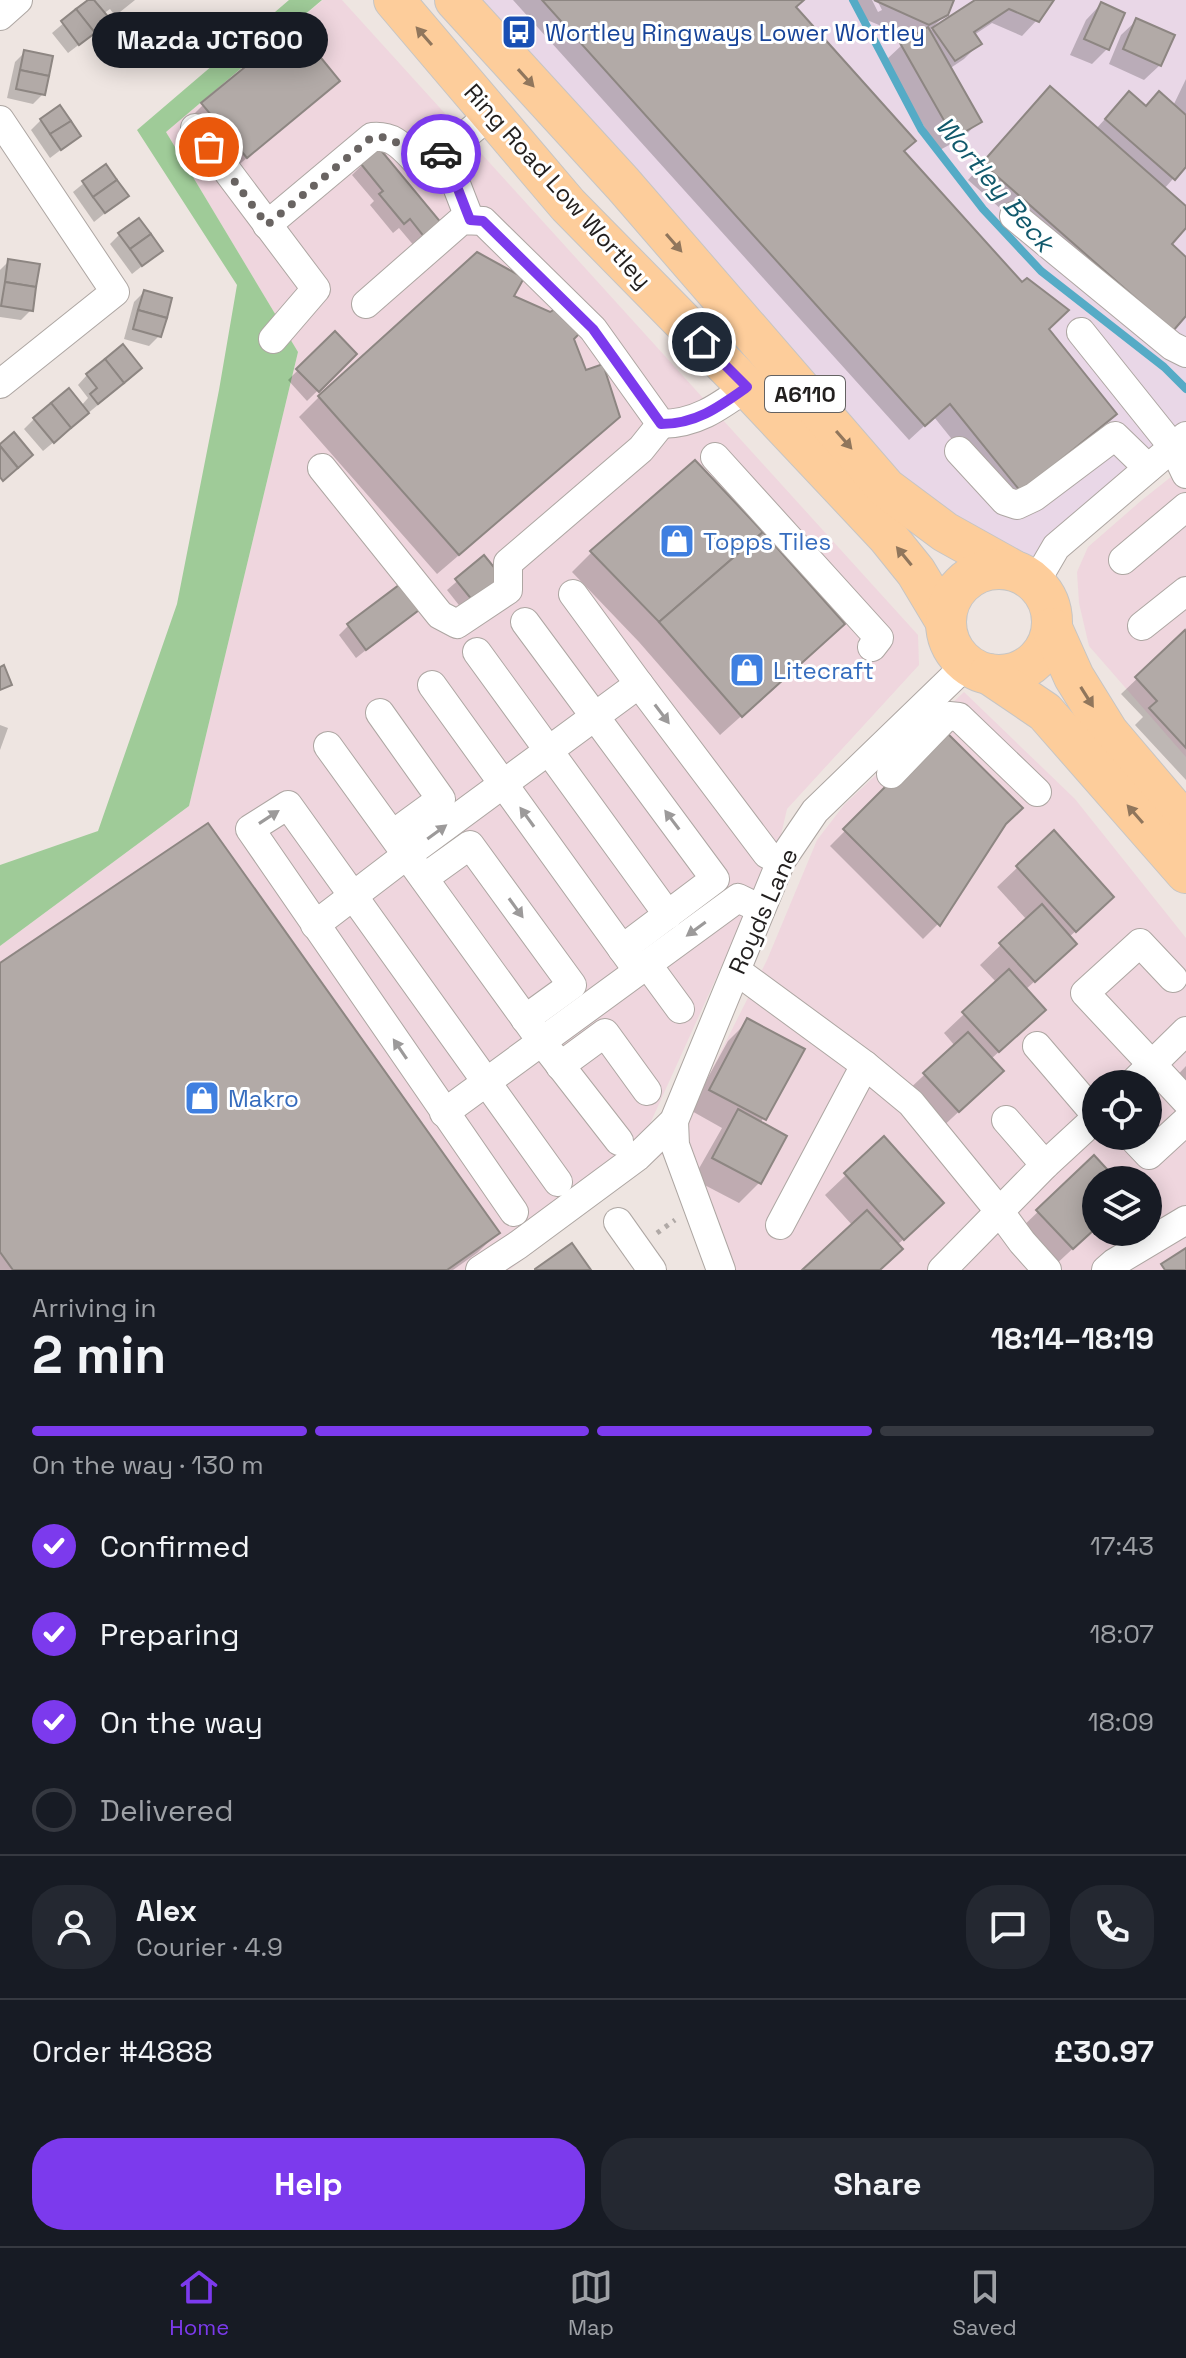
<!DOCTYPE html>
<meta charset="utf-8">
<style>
:root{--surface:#171b24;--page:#242831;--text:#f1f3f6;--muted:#9ea1a6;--line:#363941;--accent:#7c3aed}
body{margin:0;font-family:"Space Grotesk",sans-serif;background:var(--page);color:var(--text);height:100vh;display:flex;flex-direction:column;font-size:30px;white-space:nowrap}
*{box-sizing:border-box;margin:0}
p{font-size:26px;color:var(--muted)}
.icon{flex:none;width:44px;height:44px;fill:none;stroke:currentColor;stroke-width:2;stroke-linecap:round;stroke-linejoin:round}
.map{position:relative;height:1270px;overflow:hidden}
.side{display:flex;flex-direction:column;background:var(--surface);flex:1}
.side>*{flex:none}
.controls{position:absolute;left:1082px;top:1070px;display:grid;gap:16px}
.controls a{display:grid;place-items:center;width:80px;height:80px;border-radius:50%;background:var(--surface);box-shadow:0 4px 20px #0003;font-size:40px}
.pin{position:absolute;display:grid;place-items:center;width:68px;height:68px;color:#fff;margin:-34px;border:4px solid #fff;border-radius:50%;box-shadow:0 2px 8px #0007}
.courier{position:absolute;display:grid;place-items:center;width:80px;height:80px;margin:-40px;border:6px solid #7c3aed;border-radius:50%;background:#fff;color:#222;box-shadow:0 2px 10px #0007}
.bubble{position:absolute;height:56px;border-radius:28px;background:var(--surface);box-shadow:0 4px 20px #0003;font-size:26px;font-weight:600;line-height:56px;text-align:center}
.head em{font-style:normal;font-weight:600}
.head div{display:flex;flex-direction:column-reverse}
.head{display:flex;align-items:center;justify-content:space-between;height:136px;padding:0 32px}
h1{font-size:52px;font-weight:600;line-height:60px}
.bar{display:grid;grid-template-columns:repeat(4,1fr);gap:12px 8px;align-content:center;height:96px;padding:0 32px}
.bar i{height:10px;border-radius:6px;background:var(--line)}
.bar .on{background:var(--accent)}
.bar p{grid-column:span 4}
.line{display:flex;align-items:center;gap:20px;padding:0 32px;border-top:2px solid var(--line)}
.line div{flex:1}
.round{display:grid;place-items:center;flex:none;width:84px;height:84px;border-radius:32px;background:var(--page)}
ol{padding:0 32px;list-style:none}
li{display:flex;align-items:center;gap:24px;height:88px}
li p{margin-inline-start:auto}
li .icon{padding:8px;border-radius:50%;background:var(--accent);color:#fff;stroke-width:4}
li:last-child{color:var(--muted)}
li i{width:44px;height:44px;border:4px solid var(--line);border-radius:50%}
.primary-button{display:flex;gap:16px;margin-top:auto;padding:16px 32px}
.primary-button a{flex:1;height:92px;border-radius:32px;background:var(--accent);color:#fff;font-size:32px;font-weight:600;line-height:92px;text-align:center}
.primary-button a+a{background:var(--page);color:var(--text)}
.dock{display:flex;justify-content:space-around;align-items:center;height:112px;border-top:2px solid var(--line);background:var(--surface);font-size:22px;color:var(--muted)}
.dock a{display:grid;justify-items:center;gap:4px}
.dock .on{color:var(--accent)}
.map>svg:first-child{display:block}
.commercial{fill:#efd6de;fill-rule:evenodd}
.industrial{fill:#e9d7e7}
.green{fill:#9fcb98}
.shadow{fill:#0003}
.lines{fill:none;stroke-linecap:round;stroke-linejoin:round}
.stream{stroke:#55abc6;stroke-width:8}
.building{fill:#b2aaa7;stroke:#8d8682;stroke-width:2}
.minor-casing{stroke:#ada6a2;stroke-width:30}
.highway-casing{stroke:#c6c5c4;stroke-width:42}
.path{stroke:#b0a9a6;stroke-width:5;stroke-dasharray:4 6;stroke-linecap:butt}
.minor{stroke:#fff;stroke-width:28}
.highway{stroke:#fdcd9b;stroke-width:40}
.oneway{fill:#90765c}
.oneway2{fill:#9c9a9a}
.done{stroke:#696462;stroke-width:8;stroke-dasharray:0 14.4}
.route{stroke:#7c3aed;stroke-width:10}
.labels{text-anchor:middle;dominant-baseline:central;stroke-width:6;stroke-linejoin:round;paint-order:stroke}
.shield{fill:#fff;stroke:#646262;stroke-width:2}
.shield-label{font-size:22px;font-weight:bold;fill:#221f1e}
.transit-label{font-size:24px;fill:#164399;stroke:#fff;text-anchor:start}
.street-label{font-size:24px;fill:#221f1e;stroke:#fff}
.shop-label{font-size:24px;fill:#366cbe;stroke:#fff;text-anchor:start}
.water-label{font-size:26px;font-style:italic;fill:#11596c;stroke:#fff}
</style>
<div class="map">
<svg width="1186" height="1270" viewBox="0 0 1186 1270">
<rect width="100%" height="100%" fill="#eee5e1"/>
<g class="commercial">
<path d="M323,0H342L918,635L919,665L787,809L781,835L649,1126L703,1087L767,960L817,840L844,805L964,692L1075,799L1186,938V1270H721L675,1145L509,1270H0V946L189,806L298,352L166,132ZM1096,1084H1148V1136H1096ZM1096,1180H1148V1232H1096Z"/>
<polygon points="1186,465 1186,757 1089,646 1079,603 1077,572 1088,547 1142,500"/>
</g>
<polygon class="industrial" points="455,0 1186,0 1186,436 1035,583 945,532"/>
<polygon class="green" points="289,0 322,0 166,132 298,352 189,806 0,946 0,865 98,831 177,604 219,390 237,285 137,130"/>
<g class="shadow">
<polygon points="91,0 135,0 115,16 110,9 103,14 98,30 68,53 52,33"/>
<polygon points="513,0 801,0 794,8 902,152 1115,414 1100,429 1005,505 934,417 909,440"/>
<polygon points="851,0 872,0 878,12 882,10 877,0 952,0 946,14 931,29 932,30 978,0 1051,0 1037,20 1022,36 992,23 974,35 980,43 964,59 949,69 979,121 964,137 938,151 886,60 902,45 912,39 860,17"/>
<polygon points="1101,4 1107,49 1092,64 1070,55 1086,20"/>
<polygon points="1137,20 1160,65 1144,80 1109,64 1121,35"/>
<polygon points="25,52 43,94 33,104 7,98 15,62"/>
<polygon points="1186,79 1186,164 1164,189 1186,208 1186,225 1169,245 1186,260 1186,313 1156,345 968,180 1035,104 1096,129 1114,109 1173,106"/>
<polygon points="338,81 322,96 230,172 188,120 203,105"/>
<polygon points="41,120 79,136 50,158 31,130"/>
<polygon points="362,165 440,225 415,247 399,228 393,233 370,205 374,201 352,175"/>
<polygon points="105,166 126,196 94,222 73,192"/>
<polygon points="120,234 161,251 132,274 110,244"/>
<polygon points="9,261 31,310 21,320 0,317 0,270"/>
<polygon points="144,292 159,336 149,346 124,339 134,302"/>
<polygon points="335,334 355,354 307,401 288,380"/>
<polygon points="572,339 585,373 618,416 597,437 437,574 299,417 319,397"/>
<polygon points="87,375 130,378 43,451 24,429 34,419 81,406 88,398 78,385"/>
<polygon points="592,552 822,644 720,735 639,642 572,572"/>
<polygon points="484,558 466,614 447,590"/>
<polygon points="420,607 356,658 339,635 349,625"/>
<polygon points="1185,633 1186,634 1186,780 1135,725 1143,717 1121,694"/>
<polygon points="0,725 8,728 0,750"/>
<polygon points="943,732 938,924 923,939 830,846"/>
<polygon points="1054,833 1092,917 1069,937 1054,964 1025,990 1023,1030 991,1059 981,1091 938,1131 904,1094 955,1046 944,1033 997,983 980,965 1027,920 997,887"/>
<polygon points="0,965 498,1233 477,1253 453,1270 0,1270"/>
<polygon points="748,1021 802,1049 760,1124 784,1137 759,1183 739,1203 693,1179 722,1128 690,1110 728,1041"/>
<polygon points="1186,1066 1186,1096 1172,1081"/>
<polygon points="884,1139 922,1223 897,1245 879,1270 805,1270 853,1226 825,1195"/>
<polygon points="1094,1158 1115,1180 1096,1180 1096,1227 1052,1268 1017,1232"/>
</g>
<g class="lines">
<polyline class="stream" points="853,0 921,129 983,209 1041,271 1164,367 1186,389"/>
</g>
<g class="building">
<polygon points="88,0 94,0 111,20 95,33 76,9"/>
<polygon points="542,0 804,0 796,7 916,141 904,151 1022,282 1027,278 1069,310 1049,329 1117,414 1021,492 950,404 925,426"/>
<polygon points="874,0 954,0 948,15 929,25"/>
<polygon points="975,0 1054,0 1039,22 1009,9 974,32 982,44 955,61 932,28"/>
<polygon points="1101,2 1125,13 1109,50 1084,39"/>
<polygon points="76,9 95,33 79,45 61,21"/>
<polygon points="1136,18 1175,35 1161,66 1123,49"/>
<polygon points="295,26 340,81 247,158 201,103"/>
<polygon points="928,27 982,122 954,138 900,43"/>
<polygon points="24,50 53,56 49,76 20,70"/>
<polygon points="20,70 49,76 45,95 16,89"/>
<polygon points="1050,86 1186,206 1186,228 1172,244 1186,257 1186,316 1173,331 982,163"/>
<polygon points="1129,91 1146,106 1159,91 1186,115 1186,167 1175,180 1105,119"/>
<polygon points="60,105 71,121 50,134 40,119"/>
<polygon points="71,121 81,136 61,150 50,134"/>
<polygon points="379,148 443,225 426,239 410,219 404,224 379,194 383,191 361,164"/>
<polygon points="106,164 117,180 93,197 82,181"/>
<polygon points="117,180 129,196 105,213 93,197"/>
<polygon points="139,218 151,234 130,249 118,233"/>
<polygon points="151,234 163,251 142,266 130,249"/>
<polygon points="477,252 524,278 514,296 550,312 559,307 580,333 574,339 586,370 603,364 620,417 459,555 318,396"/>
<polygon points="8,259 40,264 36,287 5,282"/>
<polygon points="5,282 36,287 33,311 1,306"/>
<polygon points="144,290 172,298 167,318 138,310"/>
<polygon points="138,310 167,318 161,337 133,329"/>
<polygon points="335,331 357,354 319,392 296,369"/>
<polygon points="123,344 142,368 124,383 105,359"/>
<polygon points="105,359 124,383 98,404 90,394 97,388 86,374"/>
<polygon points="69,388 89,413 71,428 51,403"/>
<polygon points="51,403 71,428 54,443 33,418"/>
<polygon points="14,432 33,455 18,468 0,446 0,444"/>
<polygon points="0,446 18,468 3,481 0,477"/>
<polygon points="695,460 763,532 659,622 590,551"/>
<polygon points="763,532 845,624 742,717 659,622"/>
<polygon points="484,555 506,582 477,606 455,579"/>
<polygon points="403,582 423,607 366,650 347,624"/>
<polygon points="1185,630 1186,632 1186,748 1149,708 1157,701 1135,677"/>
<polygon points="4,665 12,685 0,690 0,667"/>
<polygon points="943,729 1023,808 1006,824 940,926 843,829"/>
<polygon points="208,823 500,1233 447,1270 13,1270 0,1252 0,963"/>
<polygon points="1054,830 1114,897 1076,932 1016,866"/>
<polygon points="1042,904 1077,944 1035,982 999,943"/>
<polygon points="1009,969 1046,1010 999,1052 962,1012"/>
<polygon points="747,1018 805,1049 766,1120 709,1090"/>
<polygon points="968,1032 1004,1071 959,1112 923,1073"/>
<polygon points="738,1109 787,1136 761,1184 712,1158"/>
<polygon points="884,1136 944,1203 904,1240 844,1173"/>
<polygon points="1094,1155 1117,1180 1096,1180 1096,1228 1073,1249 1036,1210"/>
<polygon points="867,1210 903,1249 880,1270 802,1270"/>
<polygon points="572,1243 591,1270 535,1270 535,1269"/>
<polygon points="1186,1248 1186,1270 1165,1270 1161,1264"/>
</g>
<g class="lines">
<defs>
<g id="minor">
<polyline points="0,16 18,0"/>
<polyline points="0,120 115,292 0,384"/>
<polyline points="195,128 316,289 273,339"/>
<polyline points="444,153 470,220"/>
<polyline points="1014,216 1172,346 1186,353"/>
<path d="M267,225L372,137C395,135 403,148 418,163L444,153L491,114"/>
<path d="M366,304L462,220L483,221L593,329L661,424C696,424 719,407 747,387"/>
<polyline points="1081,332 1173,447 1186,474"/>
<polyline points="959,451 1005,501 1017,505 1034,497 1115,436 1148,468"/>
<polyline points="715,457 879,638 872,647"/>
<polyline points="322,468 440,615 457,624 508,590 508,563 641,449 661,424"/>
<polyline points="1123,560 1186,507"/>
<polyline points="1035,583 1056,547 1186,436"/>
<polyline points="573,594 639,684"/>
<polyline points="525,622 715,879 622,949"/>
<polyline points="1142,626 1186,591"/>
<polyline points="477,652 668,915"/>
<polyline points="432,685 633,964"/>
<polyline points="380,713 441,799 393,834"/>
<polyline points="328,746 542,1042 619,1141"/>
<polyline points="891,774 943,720 949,716 959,717 1037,792"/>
<polyline points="424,878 470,845 572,985 525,1019"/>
<polyline points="315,925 408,854 639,684 767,854 781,861"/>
<polyline points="647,964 680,1009"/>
<polyline points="737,971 865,1065 911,1103 1000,1212 1022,1242 1047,1270"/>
<polyline points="1173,978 1140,943 1085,993 1186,1101"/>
<polyline points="1037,1046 1096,1115"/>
<polyline points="560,1066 605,1033 647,1091"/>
<polyline points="1132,1084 1186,1031"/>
<polyline points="444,1113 738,898 761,909"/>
<polyline points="1006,1120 1045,1165"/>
<polyline points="674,1121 675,1145 721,1270"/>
<polyline points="1131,1136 1149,1155 1186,1121"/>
<polyline points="514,1212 250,829 288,805 558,1182"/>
<polyline points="618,1222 652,1270"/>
<polyline points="780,1225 865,1065"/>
<polyline points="480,1270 518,1245 637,1157 674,1121 781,861 815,811 967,664"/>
<polyline points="942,1270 1045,1165 1096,1118"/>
<polyline points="1106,1270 1114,1263 1186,1220"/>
</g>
<g id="highway">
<polyline points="394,0 568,205 747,387 887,536 916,572 946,622"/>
<polyline points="455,0 623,184 886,488 945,532 1015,571"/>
<circle cx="999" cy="622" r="53"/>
<polyline points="1052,628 1074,677 1108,732 1186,824"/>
<polyline points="989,674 1045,712 1186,873"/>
</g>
</defs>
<use href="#minor" class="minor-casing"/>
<use href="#highway" class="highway-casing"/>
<polyline class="path" points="657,1233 675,1220"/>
<use href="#minor" class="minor"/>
<use href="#highway" class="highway"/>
</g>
<defs><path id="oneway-solid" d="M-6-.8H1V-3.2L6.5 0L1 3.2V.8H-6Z" transform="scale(2)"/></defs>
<g class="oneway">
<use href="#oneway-solid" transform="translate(424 36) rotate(-131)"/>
<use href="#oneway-solid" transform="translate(526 78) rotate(48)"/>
<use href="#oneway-solid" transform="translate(674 243) rotate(49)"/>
<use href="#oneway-solid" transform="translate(844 440) rotate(49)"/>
<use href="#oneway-solid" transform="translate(904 556) rotate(-129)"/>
<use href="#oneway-solid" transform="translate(1087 697) rotate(58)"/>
<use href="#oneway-solid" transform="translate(1135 814) rotate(-131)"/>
</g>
<g class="oneway2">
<use href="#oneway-solid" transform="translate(662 714) rotate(53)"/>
<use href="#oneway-solid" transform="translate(269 817) rotate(-33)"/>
<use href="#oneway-solid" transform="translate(527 817) rotate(-126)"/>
<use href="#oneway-solid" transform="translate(672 820) rotate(-127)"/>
<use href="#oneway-solid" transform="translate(437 832) rotate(-36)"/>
<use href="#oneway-solid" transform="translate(516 908) rotate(54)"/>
<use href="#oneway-solid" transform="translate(696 929) rotate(144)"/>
<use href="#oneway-solid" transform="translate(400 1049) rotate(-124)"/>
</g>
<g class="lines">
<path class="done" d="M209,147L267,225L372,137C395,135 403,148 418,163L441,154"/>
<path class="route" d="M441,154L444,153L470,220L483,221L593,329L661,424C696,424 719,407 747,387L702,342"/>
</g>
<defs>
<symbol id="bus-square" viewBox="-11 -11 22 22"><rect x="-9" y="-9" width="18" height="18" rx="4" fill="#1a4fb4" stroke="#fff"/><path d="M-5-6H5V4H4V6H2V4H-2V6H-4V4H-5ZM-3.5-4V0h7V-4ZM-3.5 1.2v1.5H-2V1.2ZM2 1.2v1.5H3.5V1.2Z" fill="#fff"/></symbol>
<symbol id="shop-square" viewBox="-11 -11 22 22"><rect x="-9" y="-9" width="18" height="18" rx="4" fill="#3f7fe0" stroke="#fff"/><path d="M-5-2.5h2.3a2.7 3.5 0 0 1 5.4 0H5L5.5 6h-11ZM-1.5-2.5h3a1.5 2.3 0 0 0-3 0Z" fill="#fff"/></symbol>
</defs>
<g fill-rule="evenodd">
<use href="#bus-square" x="499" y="12" width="40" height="40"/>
<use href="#shop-square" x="657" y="521" width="40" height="40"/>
<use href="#shop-square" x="727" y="650" width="40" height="40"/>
<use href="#shop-square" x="182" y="1078" width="40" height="40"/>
</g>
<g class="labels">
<rect class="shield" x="765" y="376" width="80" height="36" rx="6"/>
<g class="shield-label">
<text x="805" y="394">A6110</text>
</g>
<g class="transit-label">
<text x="545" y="32">Wortley Ringways Lower Wortley</text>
</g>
<g class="street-label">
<text transform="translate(558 186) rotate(48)">Ring Road Low Wortley</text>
<text transform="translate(763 911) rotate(-66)">Royds Lane</text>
</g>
<g class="shop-label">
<text x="703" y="541">Topps Tiles</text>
<text x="773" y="670">Litecraft</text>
<text x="228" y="1098">Makro</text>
</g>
<g class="water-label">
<text transform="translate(995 184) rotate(50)">Wortley Beck</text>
</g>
</g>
</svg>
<div class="controls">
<a><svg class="icon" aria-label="locate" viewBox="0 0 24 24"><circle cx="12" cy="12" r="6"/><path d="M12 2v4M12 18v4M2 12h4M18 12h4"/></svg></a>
<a><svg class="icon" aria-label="layers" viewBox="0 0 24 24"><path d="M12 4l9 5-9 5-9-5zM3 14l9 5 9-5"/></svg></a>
</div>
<div class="pin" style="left:209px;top:147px;background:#ea580c"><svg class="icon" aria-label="bag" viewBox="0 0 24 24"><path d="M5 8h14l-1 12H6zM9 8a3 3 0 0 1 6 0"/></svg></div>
<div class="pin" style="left:702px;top:342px;background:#1f2937"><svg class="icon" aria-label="home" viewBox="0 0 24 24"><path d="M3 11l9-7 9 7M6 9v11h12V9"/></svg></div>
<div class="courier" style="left:441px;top:154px"><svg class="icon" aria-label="car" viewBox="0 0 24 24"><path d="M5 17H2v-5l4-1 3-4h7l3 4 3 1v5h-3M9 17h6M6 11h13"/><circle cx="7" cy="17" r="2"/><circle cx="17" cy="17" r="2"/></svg></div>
<div class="bubble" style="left:92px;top:12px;width:236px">Mazda JCT600</div>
</div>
<section class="side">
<div class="head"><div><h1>2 min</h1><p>Arriving in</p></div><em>18:14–18:19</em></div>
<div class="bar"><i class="on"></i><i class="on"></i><i class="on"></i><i></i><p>On the way · 130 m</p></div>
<ol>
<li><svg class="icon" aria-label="check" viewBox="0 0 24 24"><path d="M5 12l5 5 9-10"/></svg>Confirmed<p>17:43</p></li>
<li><svg class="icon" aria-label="check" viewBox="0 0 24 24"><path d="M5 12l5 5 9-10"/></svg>Preparing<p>18:07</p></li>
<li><svg class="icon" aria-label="check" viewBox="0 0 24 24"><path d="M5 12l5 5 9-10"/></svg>On the way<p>18:09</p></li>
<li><i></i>Delivered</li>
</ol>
<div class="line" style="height:144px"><a class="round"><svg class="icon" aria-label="person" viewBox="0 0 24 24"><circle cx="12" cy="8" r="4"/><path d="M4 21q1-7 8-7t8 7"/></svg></a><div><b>Alex</b><p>Courier · 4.9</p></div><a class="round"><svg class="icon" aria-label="chat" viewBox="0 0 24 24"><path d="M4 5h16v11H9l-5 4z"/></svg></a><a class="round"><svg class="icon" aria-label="phone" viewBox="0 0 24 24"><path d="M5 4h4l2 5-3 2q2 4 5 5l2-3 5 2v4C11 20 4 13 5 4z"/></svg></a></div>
<div class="line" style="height:104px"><div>Order #4888</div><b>£30.97</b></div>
<div class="primary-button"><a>Help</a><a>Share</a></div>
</section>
<nav class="dock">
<a class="on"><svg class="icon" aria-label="home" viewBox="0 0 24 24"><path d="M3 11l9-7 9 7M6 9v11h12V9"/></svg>Home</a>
<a><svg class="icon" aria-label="map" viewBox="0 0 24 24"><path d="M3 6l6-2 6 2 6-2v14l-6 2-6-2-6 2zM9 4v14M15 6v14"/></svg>Map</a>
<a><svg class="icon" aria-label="saved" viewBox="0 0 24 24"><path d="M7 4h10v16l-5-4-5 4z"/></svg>Saved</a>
</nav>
